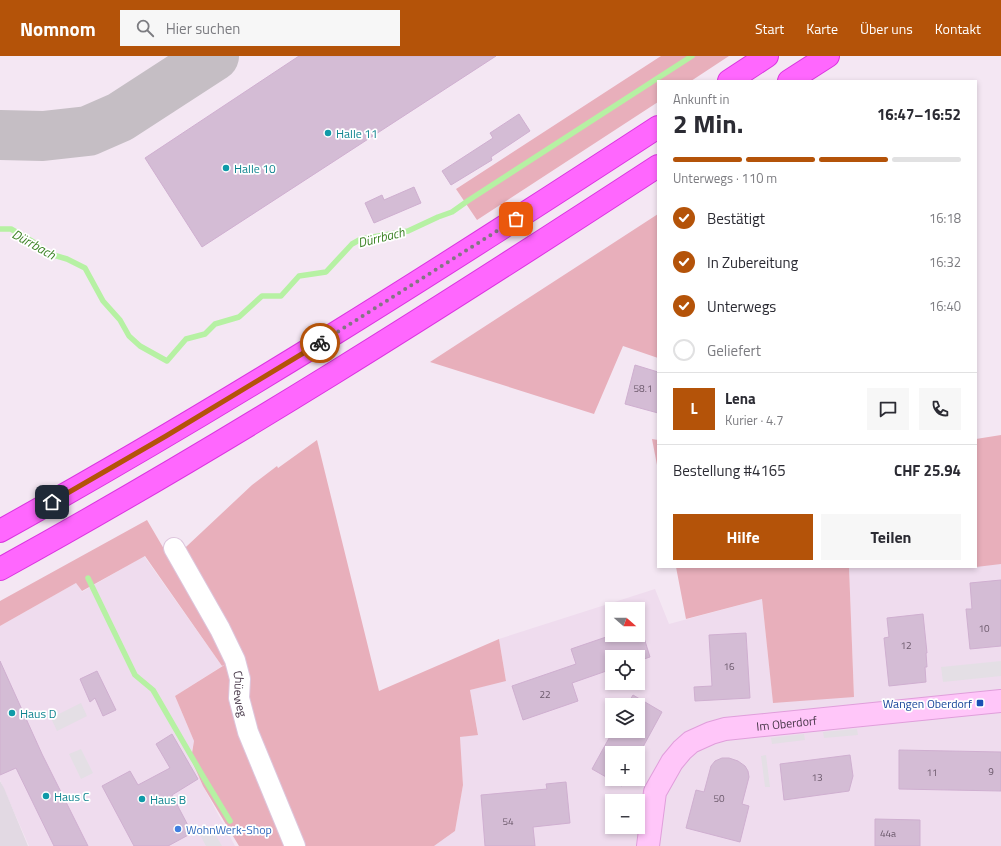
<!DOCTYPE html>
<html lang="de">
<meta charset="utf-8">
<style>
:root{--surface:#fff;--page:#f7f7f7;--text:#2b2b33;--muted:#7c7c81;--line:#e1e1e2;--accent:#b45309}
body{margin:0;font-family:"Titillium Web",sans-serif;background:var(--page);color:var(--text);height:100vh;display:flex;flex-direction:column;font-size:15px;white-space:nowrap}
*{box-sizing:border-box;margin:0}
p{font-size:13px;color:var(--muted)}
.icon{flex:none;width:22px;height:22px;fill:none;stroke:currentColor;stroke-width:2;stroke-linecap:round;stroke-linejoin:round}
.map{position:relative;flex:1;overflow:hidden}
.details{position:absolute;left:657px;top:24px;width:320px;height:488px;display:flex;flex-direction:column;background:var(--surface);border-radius:0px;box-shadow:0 2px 6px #0003}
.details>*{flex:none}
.needle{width:26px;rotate:110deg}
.controls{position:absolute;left:605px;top:546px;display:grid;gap:8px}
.controls a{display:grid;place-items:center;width:40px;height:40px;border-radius:0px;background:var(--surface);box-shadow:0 2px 6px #0003;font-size:20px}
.pin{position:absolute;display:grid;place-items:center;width:34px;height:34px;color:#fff;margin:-17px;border-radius:8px;box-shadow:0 2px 6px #0006}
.courier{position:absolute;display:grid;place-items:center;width:40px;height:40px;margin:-20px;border:3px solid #b45309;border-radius:50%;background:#fff;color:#222;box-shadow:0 1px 5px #0007}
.summary em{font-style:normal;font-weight:700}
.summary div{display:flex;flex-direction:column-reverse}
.summary{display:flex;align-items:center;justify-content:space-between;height:68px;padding:0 16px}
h1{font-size:26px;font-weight:700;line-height:30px}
.bar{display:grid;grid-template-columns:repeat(4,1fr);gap:6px 4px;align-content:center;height:48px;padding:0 16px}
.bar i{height:5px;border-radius:3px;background:var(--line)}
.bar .on{background:var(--accent)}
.bar p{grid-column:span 4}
.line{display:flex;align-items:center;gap:10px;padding:0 16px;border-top:1px solid var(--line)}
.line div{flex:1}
.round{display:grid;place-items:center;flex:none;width:42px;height:42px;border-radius:0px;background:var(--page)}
ol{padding:0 16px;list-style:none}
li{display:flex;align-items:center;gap:12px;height:44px}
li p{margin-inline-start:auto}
li .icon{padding:4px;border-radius:50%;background:var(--accent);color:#fff;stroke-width:4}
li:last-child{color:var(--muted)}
li i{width:22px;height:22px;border:2px solid var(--line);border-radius:50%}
.cta{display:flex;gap:8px;margin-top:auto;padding:8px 16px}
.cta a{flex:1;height:46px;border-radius:0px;background:var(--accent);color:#fff;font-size:16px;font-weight:700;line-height:46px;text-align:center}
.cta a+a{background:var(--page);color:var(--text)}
header{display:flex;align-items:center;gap:24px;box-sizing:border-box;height:56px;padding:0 20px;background:var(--accent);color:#fff}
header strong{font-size:19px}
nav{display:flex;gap:22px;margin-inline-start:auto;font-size:14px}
.search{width:280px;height:36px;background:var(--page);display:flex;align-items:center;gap:10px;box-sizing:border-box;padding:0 14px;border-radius:0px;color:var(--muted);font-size:15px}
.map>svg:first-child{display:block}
.residential{fill:#efdcee;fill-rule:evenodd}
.industrial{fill:#e2d9e3}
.green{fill:#e8afbb}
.parking{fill:#e4dfe5}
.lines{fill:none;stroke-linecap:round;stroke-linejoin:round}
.stream{stroke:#b6f1a3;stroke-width:5.5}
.taxiway{stroke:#c5bec4;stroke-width:50}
.building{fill:#d4bcd5;stroke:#cfafd0}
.street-casing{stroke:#ddc6dd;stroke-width:22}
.secondary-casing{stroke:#e09edb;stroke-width:24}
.highway-casing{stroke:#da35df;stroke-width:24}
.street{stroke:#fff;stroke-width:20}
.secondary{stroke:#ffc6f9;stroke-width:22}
.highway{stroke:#ff67fe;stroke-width:22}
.done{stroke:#837483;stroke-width:4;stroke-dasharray:0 7.2}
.route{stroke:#b45309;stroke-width:5}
.culture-dot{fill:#0f9aa8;stroke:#fff;stroke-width:1.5}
.transit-dot{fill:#1a4fb4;stroke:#fff;stroke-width:1.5}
.shop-dot{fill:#3f7fe0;stroke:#fff;stroke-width:1.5}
.labels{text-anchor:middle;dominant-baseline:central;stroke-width:3.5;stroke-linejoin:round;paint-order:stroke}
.number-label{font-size:10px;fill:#6a586a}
.culture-label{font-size:12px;fill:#0d838f;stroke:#fff;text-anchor:start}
.street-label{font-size:12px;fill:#463647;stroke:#fff}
.transit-label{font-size:12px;fill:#164399;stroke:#fff;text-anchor:end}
.shop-label{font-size:12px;fill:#366cbe;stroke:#fff;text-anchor:start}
.water-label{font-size:13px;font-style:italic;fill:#3c8325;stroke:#fff}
</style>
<header>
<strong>Nomnom</strong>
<div class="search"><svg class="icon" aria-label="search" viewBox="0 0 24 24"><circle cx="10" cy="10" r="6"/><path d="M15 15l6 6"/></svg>Hier suchen</div>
<nav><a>Start</a><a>Karte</a><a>Über uns</a><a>Kontakt</a></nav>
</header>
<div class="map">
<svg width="1001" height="790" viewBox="0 0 1001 790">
<rect width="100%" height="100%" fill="#f4e7f3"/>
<g class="residential">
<path d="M976,465L1001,466V790H434L455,775L463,729L460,681L478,678L470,634L506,624L499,583L655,533L669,568L762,543L773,646L854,640L849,511H976ZM612,553H638V579H612ZM612,601H638V627H612ZM612,649H638V675H612ZM612,697H638V723H612ZM612,745H638V771H612Z"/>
<polygon points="144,500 222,610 175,640 194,685 190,703 203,730 235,790 29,790 0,724 0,570 76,527 82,536"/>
</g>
<polygon class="industrial" points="0,725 4,732 28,790 0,790"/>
<g class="green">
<polygon points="661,0 729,0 691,25 658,25 658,46 477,164 456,133"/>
<polygon points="658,158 658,302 623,290 594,358 430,306"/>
<polygon points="1001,379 1001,508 976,511 976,383"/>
<polygon points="652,383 658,384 658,414"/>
<polygon points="317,384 379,635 499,583 506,625 470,634 478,679 460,681 463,729 455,775 434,790 295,790 234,604 291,790 239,790 203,730 191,703 194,685 175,640 226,608 222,610 145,500 82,535 76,527 0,570 0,545 147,464 171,505 252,429 277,410 278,412"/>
<polygon points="676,511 849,511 854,641 773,647 762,543 686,563"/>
</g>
<g class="parking">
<polygon points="1001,605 1001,620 943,626 941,611"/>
<polygon points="81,647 87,660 57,675 51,662"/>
<polygon points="857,673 858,679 824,682 823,676"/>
<polygon points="804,678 805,684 772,688 771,682"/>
<polygon points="81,693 93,717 81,723 69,698"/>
<polygon points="766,699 770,731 765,731 761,700"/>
<polygon points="211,771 222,790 206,790 199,777"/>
</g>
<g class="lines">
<g class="stream">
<polyline points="0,173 11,173 35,187 47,197 67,203 85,212 103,245 120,264 129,280 140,290 167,305 186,283 205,278 215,268 239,261 262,240 281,240 299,220 326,216 352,188 361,183 408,175 438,161 452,156 469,144 692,0"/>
<polyline points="88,522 135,619 153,634 204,722 230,765"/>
</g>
<polyline class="taxiway" points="0,79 43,80 88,75 120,61 214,0"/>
</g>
<g class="building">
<polygon points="299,0 496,0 202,191 145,102"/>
<polygon points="519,58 530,75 491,101 492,104 451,129 442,115 493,82 490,77"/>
<polygon points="414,131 421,147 374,167 365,147 382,139 384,144"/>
<polygon points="635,309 658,316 658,357 625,348"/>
<polygon points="1001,524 1001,590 970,593 966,553 972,553 970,527"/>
<polygon points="923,558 927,597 926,597 927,611 925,611 926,626 889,630 884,582 889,581 887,562"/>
<polygon points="640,569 650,601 638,605 638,601 612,601 612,613 572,627 578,645 523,664 512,630 576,608 571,593 612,579 638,579 638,570"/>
<polygon points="746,577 750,642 695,645 694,631 712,630 709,579"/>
<polygon points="0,605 42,698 88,790 54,790 16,712 0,719"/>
<polygon points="97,615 116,654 103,660 95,642 90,646 80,623"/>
<polygon points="633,639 662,656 638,700 638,697 612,697 612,723 626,723 622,730 592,713 613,675 638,675 638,649 627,649"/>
<polygon points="172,678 198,723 172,739 192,777 168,790 134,790 102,730 130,715 138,729 170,712 156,688"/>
<polygon points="899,694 1001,696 1001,735 899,733"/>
<polygon points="850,699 853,720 849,735 784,744 780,708"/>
<polygon points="722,702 729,702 738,705 745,710 748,715 749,721 742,748 749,750 740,786 686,772 696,734 704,736 711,710 715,705"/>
<polygon points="566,726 570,767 533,771 535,790 485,790 481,739 547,733 546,728"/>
<polygon points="875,763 920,764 920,790 875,790"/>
</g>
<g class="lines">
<defs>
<g id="street">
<path id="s1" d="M174,492L220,573L235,604L240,623L239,642L248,676L295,790"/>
</g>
<g id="secondary">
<path id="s2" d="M648,790L655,736L672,706L682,694L691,686L711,677L725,673L1001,645"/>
</g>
<g id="highway">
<polyline points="729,25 767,0"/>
<polyline points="789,25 828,0"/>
<path d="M0,475C225,350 442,212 658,71"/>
<path d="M0,513C225,389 442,251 658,110"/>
</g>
</defs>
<use href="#street" class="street-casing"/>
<use href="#secondary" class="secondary-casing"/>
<use href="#highway" class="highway-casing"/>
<use href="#street" class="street"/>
<use href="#secondary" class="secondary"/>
<use href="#highway" class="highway"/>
</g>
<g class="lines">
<polyline class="done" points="320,287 516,163"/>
<polyline class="route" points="52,446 166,380 320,287"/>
</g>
<g class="culture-dot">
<circle cx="328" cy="77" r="4"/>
<circle cx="226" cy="112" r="4"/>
<circle cx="12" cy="657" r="4"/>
<circle cx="46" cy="740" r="4"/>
<circle cx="142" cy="743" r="4"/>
</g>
<rect class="transit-dot" x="976" y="643" width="8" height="8" rx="2"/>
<circle class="shop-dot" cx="178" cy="773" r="4"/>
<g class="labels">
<g class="number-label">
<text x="643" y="332">58.1</text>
<text x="984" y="572">10</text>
<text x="906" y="589">12</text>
<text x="729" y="610">16</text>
<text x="545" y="638">22</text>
<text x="991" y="715">9</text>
<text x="932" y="716">11</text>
<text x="817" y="721">13</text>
<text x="719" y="742">50</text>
<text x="508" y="765">54</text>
<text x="888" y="777">44a</text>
</g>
<g class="culture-label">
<text x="336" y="77">Halle 11</text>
<text x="234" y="112">Halle 10</text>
<text x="20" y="657">Haus D</text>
<text x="54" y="740">Haus C</text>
<text x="150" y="743">Haus B</text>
</g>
<g class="street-label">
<text stroke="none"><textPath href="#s1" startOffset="162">Chüeweg</textPath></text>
<text stroke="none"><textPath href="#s2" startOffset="215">Im Oberdorf</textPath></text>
</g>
<g class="transit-label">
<text x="972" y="647">Wangen Oberdorf</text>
</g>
<g class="shop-label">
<text x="186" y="773">WohnWerk-Shop</text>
</g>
<g class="water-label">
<text transform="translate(381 181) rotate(-14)">Dürrbach</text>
<text transform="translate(34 188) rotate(29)">Dürrbach</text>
</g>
</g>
</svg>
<div class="controls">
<a><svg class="needle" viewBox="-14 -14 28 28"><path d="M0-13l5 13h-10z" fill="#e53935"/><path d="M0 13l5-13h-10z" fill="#7c7c81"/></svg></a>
<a><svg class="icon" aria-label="locate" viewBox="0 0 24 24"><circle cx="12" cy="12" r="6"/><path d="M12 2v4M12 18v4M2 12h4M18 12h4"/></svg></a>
<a><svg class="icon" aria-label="layers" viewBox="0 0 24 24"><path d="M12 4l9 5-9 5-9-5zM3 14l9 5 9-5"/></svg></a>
<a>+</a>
<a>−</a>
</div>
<div class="pin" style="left:516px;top:163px;background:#ea580c"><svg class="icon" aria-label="bag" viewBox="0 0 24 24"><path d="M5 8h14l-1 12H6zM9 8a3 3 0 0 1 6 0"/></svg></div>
<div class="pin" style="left:52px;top:446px;background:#1f2937"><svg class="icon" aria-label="home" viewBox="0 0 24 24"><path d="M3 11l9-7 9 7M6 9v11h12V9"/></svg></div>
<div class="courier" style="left:320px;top:287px"><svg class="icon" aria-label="bike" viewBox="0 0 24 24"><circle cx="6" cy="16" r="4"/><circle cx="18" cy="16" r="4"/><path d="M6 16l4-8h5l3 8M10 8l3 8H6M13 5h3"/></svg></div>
<section class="details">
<div class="summary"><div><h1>2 Min.</h1><p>Ankunft in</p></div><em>16:47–16:52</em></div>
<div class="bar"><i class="on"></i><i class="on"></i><i class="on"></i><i></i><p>Unterwegs · 110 m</p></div>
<ol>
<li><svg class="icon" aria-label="check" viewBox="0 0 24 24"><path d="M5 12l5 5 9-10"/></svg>Bestätigt<p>16:18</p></li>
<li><svg class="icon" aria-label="check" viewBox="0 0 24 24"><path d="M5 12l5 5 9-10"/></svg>In Zubereitung<p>16:32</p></li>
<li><svg class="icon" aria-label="check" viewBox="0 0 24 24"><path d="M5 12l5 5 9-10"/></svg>Unterwegs<p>16:40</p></li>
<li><i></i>Geliefert</li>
</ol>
<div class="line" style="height:72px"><b class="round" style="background:var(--accent);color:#fff">L</b><div><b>Lena</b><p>Kurier · 4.7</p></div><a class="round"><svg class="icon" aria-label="chat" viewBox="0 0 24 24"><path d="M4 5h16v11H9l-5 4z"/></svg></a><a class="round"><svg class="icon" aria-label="phone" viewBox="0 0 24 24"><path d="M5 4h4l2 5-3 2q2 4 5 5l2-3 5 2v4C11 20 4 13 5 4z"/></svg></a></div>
<div class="line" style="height:52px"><div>Bestellung #4165</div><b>CHF 25.94</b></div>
<div class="cta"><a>Hilfe</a><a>Teilen</a></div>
</section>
</div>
